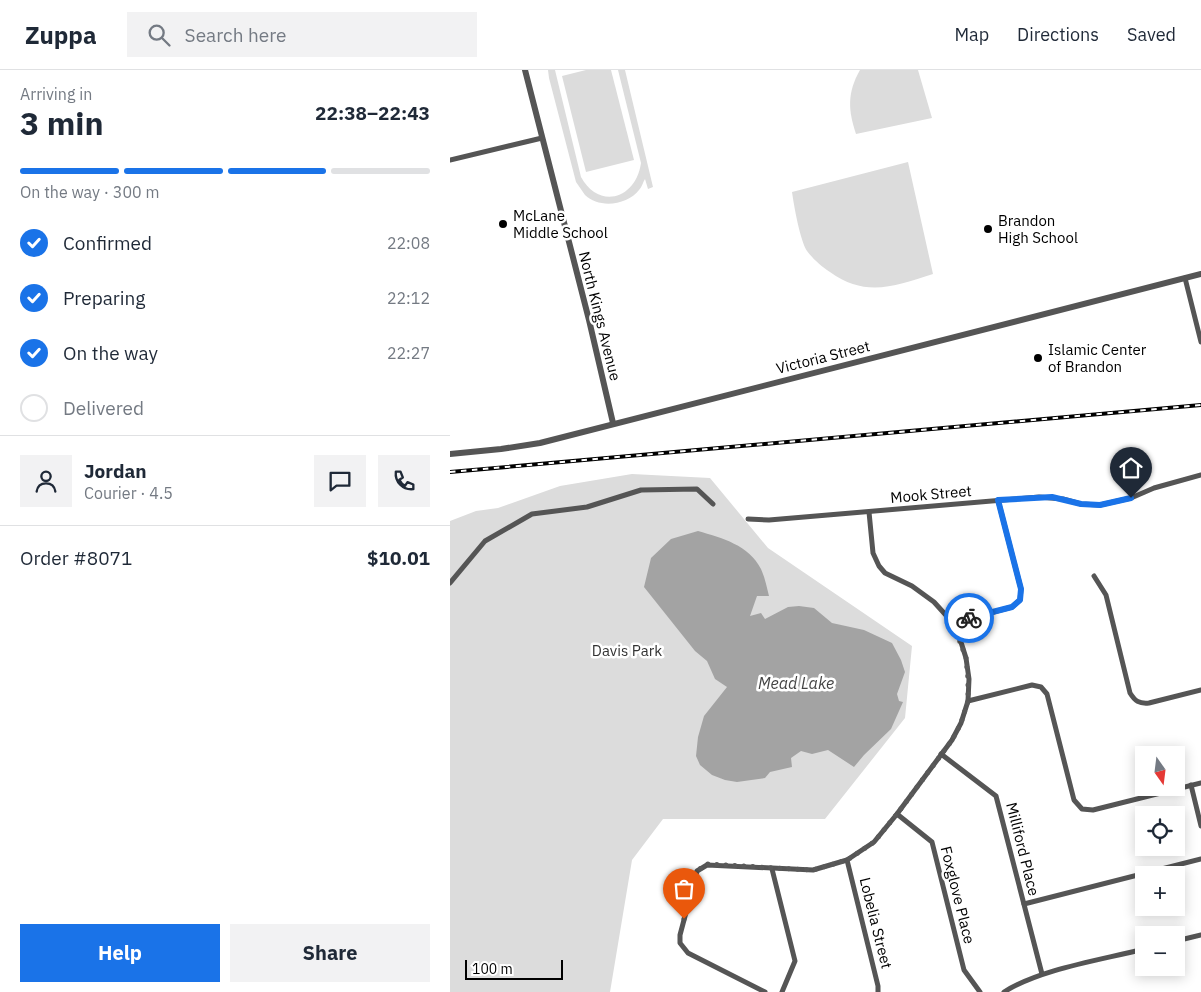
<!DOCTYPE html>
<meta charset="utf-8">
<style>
:root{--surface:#fff;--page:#f2f2f3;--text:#1f2937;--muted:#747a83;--line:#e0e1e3;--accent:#1a73e8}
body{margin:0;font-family:"IBM Plex Sans",sans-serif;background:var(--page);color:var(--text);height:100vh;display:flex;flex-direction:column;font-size:19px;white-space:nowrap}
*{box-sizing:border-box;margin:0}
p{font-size:16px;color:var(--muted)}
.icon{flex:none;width:28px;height:28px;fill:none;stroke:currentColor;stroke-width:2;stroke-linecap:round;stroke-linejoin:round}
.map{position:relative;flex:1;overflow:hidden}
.side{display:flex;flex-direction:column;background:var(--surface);width:450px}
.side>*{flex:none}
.needle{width:32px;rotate:166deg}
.buttons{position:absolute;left:685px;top:676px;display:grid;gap:10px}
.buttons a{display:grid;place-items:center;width:50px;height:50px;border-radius:0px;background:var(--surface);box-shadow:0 2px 12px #0003;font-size:25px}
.scale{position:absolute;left:15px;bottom:12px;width:98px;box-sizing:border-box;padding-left:5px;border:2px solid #000;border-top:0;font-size:14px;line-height:18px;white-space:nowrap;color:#000;-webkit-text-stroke:4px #fff;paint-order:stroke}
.pin{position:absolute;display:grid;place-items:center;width:42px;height:42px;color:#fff;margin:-51px -21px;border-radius:50% 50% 50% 0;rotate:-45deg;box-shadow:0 0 5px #0007}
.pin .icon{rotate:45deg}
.courier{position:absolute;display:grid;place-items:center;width:50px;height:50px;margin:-25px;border:4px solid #1a73e8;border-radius:50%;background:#fff;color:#222;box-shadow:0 1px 6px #0007}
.head em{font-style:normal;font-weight:800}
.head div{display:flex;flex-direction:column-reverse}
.head{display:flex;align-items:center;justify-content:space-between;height:85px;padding:0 20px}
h1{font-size:32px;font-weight:800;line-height:38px}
.bar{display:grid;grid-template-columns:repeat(4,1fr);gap:8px 5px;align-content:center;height:60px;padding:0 20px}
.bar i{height:6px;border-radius:4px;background:var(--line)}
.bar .active{background:var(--accent)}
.bar p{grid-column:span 4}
.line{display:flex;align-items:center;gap:12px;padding:0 20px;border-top:1px solid var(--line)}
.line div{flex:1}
.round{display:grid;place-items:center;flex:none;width:52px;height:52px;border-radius:0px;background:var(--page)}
ol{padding:0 20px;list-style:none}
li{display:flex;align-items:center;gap:15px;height:55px}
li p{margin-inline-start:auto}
li .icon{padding:5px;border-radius:50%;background:var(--accent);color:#fff;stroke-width:4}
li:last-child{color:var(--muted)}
li i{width:28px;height:28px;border:2px solid var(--line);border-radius:50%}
.primary-button{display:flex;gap:10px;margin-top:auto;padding:10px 20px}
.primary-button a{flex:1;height:58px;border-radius:0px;background:var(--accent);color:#fff;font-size:20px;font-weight:800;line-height:58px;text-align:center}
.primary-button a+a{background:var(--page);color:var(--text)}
header{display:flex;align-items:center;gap:30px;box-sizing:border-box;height:70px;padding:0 25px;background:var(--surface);border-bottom:1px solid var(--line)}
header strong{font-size:24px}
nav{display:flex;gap:28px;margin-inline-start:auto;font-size:18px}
.search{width:350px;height:45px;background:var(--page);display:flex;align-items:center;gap:12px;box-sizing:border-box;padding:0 18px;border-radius:0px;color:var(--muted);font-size:19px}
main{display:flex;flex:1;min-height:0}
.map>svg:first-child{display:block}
.green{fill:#dcdcdc}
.water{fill:#a3a3a3}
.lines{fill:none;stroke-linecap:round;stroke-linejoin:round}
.minor{stroke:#555;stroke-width:5}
.tertiary{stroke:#555;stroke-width:6}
.rail-casing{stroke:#000;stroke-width:4}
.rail{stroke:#fff;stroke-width:2;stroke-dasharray:5.5;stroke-linecap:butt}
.done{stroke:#595959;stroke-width:5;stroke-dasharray:0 9}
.route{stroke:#1a73e8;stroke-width:6}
.poi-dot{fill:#000;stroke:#fff;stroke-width:2}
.labels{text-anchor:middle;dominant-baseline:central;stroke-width:5;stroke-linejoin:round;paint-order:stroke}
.poi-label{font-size:15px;fill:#000;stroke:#fff;text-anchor:start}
.street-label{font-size:15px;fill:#000;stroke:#fff}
.park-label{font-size:15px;fill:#333;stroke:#fff}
.water-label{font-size:16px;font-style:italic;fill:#444;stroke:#fff}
</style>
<header>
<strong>Zuppa</strong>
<div class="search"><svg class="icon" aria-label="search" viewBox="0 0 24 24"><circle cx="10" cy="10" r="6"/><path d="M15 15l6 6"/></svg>Search here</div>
<nav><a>Map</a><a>Directions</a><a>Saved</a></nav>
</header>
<main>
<section class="side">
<div class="head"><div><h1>3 min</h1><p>Arriving in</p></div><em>22:38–22:43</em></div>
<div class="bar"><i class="active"></i><i class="active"></i><i class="active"></i><i></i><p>On the way · 300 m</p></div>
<ol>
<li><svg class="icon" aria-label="check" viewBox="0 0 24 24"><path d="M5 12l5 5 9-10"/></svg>Confirmed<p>22:08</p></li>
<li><svg class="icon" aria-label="check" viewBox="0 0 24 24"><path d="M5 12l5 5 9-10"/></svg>Preparing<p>22:12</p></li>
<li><svg class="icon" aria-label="check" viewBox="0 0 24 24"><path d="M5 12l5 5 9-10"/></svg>On the way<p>22:27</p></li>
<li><i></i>Delivered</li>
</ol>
<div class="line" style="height:90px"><a class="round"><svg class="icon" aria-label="person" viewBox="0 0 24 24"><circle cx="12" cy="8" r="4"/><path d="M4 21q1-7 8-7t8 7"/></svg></a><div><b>Jordan</b><p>Courier · 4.5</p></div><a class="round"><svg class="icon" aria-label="chat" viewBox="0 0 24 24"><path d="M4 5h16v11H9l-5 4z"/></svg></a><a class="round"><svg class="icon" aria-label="phone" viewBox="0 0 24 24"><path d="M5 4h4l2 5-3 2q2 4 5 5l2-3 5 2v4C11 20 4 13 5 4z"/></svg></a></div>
<div class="line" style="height:65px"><div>Order #8071</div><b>$10.01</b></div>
<div class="primary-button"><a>Help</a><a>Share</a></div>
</section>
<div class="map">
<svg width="751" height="922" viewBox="0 0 751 922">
<rect width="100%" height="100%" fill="#fff"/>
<g class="green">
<path d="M98,0H105L131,107C149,140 186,129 191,93L168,0H175L203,117L198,119L195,109C193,112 192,117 189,120C178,135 149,139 135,125C132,121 129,116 126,112L99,8Z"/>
<polygon points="136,0 161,0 184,90 136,102 112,6"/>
<path d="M410,0H468L482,48L406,64C398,40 397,23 410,0Z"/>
<path d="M458,92L483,204C445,216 416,228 380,202C372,197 363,189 357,181C350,170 344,136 342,122Z"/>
<polygon points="182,404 260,408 318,478 462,576 455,648 375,749 213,749 182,790 160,922 0,922 0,451 26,441 48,438 110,416"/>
</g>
<path class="water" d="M248,461C272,468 299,475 311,499C315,508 317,518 319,526H307L300,546L311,543L315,549L338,537L349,536L364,538L382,553L414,560L442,573L451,590L455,602L447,624L449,631L453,632L441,659L414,685L404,697L378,680L362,684L351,681L341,688L342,697L320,702L315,708L287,712L275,710L262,705L250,695L246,686L248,667L254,646L277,617L265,609L257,591L245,581L194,517L201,488L221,469Z"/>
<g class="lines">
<g class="minor">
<polyline points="0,90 92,68"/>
<polyline points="735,208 751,272"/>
<polyline points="298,449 319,450 589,427 613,429 631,434 650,435 681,428 704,418 751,405"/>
<path d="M644,506L656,525L680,623C685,631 689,634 699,633L751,620"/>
<polyline points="0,513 35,471 82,444 137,437 191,420 247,419 263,434"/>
<polyline points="503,553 562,537 570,530 571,519 548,430"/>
<polyline points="518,631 582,615 591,617 597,624 624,730 632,739 643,740 751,713"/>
<polyline points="491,684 546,726 592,904"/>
<polyline points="741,715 751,756"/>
<polyline points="447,744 482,772 514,900 530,922"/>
<polyline points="397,790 428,916 428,922"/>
<polyline points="322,799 345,891 332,922"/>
<polyline points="574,834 751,789"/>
<polyline points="726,871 751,865"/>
<polyline points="315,922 238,883 230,873 230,865 247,801 257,795 363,800 397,790 424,772 447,744 502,670 511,653 518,631 519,609 516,588 510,569 503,553 484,532 462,516 435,503 429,496 423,483 419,442"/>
<path d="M554,922C590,899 651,890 694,879"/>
</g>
<g class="tertiary">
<polyline points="75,0 139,250 163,353"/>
<polyline points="0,384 51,379 90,373 751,204"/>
</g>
<defs>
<polyline id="rail" points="0,402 751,335"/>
</defs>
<use href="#rail" class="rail-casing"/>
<use href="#rail" class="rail"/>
</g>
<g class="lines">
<polyline class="done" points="234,849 247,801 256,794 363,800 397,790 424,772 447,744 502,670 511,653 518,631 518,609 516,588 503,553 519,548"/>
<polyline class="route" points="519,548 562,537 570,530 571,519 548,430 602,427 631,434 650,435 681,428"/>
</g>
<g class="poi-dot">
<circle cx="53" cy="154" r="5"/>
<circle cx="538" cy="159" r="5"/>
<circle cx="588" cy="288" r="5"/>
</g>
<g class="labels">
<g class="poi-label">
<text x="63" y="145">McLane<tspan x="63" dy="17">Middle School</tspan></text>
<text x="548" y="150">Brandon<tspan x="548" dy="17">High School</tspan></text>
<text x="598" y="279">Islamic Center<tspan x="598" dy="17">of Brandon</tspan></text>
</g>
<g class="street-label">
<text transform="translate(150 246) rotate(76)">North Kings Avenue</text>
<text transform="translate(373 287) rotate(-14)">Victoria Street</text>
<text transform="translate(481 424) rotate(-5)">Mook Street</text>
<text transform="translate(573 779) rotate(76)">Milliford Place</text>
<text transform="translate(508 825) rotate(76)">Foxglove Place</text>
<text transform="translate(426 853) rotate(76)">Lobelia Street</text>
</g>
<g class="park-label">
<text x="177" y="580">Davis Park</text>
</g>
<g class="water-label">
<text x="346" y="613">Mead Lake</text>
</g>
</g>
</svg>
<div class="buttons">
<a><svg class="needle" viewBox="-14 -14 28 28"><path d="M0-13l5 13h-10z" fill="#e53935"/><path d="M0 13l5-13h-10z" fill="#747a83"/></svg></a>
<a><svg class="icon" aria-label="locate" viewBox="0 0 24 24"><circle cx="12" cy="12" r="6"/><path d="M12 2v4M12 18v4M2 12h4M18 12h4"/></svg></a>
<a>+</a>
<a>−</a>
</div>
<div class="scale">100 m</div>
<div class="pin" style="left:234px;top:849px;background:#ea580c"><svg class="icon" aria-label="bag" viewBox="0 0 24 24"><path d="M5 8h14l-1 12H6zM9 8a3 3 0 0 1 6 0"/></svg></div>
<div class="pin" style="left:681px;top:428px;background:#1f2937"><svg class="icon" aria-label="home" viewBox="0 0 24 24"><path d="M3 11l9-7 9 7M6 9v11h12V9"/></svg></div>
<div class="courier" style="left:519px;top:548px"><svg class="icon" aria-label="bike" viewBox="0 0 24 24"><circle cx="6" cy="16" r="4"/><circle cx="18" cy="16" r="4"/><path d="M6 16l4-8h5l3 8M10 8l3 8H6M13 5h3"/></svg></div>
</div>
</main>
